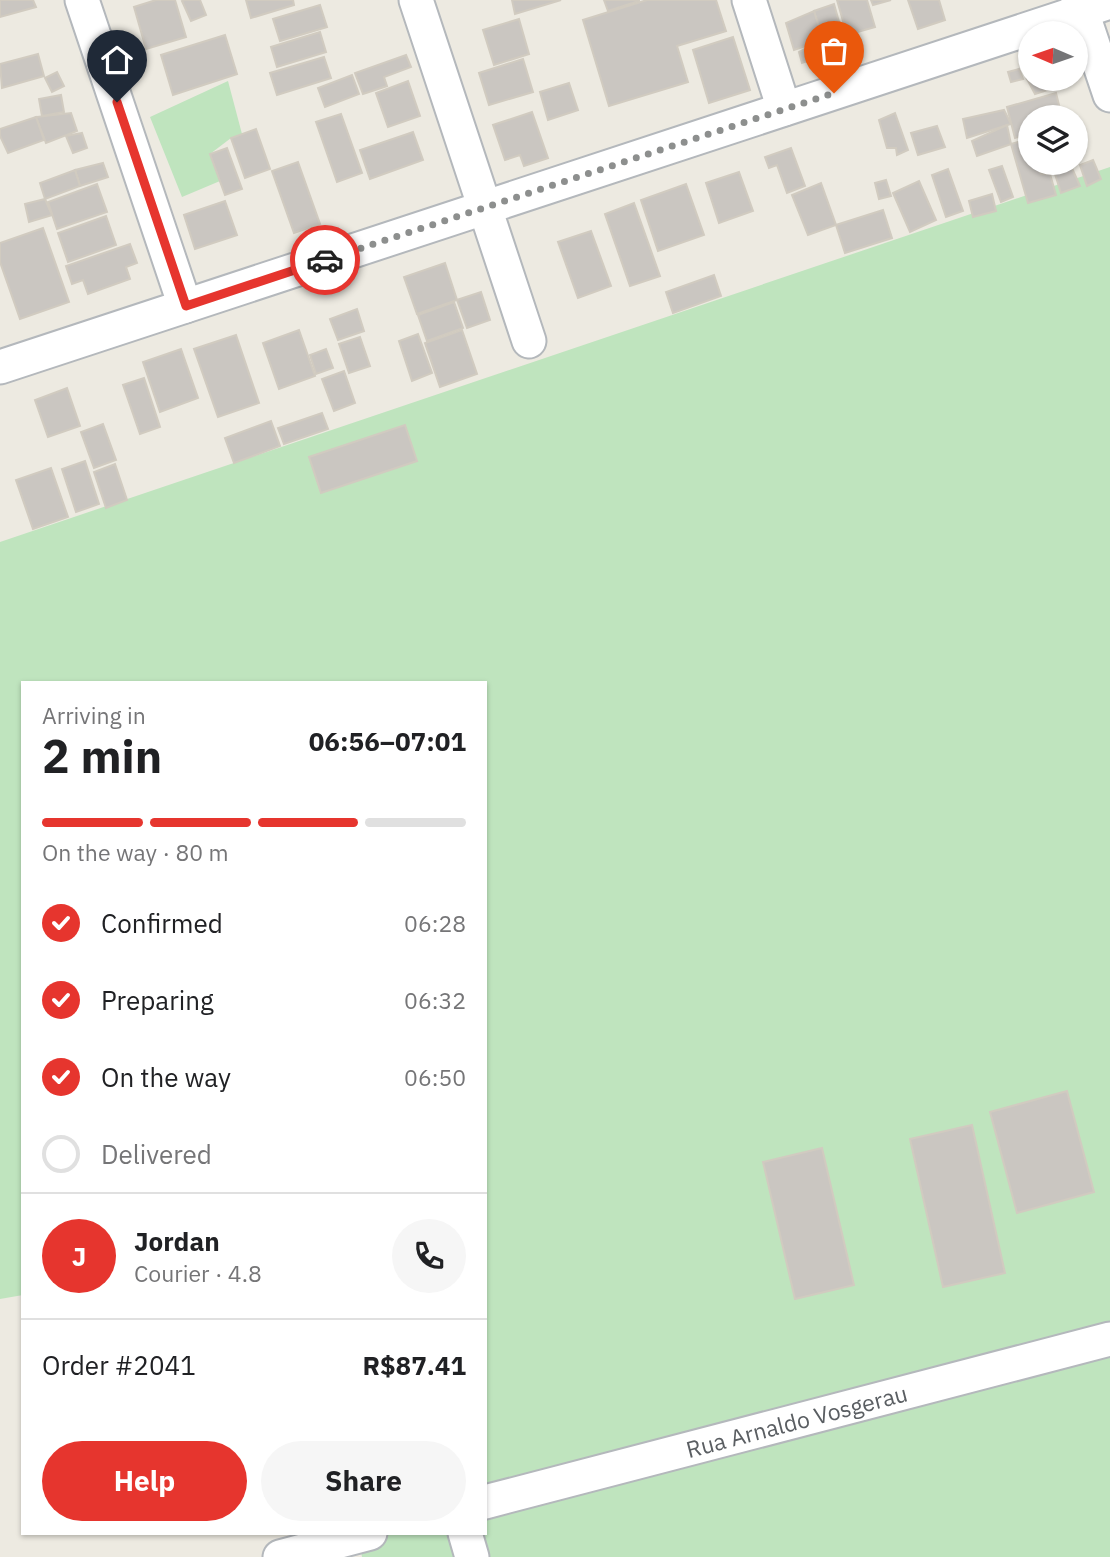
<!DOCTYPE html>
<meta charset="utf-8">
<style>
:root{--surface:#fff;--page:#f6f6f6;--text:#202124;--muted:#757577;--line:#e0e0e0;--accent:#e6352e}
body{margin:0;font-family:"IBM Plex Sans",sans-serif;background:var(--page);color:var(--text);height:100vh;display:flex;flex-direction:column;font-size:26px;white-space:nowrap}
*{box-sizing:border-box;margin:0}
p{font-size:23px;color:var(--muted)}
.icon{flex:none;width:38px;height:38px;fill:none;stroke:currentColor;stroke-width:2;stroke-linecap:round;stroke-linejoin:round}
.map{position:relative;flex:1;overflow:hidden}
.sheet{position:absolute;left:21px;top:681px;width:466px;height:854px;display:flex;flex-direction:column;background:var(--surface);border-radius:0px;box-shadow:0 2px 5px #0004}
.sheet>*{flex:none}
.needle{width:46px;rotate:272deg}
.tools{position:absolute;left:1018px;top:21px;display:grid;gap:14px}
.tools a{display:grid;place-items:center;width:70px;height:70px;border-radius:50%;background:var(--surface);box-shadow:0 2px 5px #0004;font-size:35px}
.pin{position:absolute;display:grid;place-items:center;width:60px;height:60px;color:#fff;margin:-72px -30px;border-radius:50% 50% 50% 0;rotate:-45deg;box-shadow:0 0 7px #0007}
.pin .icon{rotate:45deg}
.courier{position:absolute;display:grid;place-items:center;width:70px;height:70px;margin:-35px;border:5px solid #e6352e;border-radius:50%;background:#fff;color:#222;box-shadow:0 2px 9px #0007}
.summary em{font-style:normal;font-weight:700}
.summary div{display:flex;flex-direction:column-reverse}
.summary{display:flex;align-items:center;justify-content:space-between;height:119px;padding:0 21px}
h1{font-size:46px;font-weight:700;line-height:52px}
.bar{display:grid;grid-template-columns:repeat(4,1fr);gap:10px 7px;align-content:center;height:84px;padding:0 21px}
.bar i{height:9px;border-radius:5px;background:var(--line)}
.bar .active{background:var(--accent)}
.bar p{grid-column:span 4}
.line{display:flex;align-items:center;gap:18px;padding:0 21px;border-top:2px solid var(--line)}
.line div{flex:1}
.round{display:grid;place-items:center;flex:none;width:74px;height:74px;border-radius:37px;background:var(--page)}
ol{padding:0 21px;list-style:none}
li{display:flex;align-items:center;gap:21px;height:77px}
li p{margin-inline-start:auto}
li .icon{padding:7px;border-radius:50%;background:var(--accent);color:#fff;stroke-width:4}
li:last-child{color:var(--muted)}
li i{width:38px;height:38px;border:4px solid var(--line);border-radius:50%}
.primary-button{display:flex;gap:14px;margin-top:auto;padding:14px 21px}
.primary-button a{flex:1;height:80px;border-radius:42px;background:var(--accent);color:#fff;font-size:28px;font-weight:700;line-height:80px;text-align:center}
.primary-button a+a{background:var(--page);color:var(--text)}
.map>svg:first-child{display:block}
.green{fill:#bfe4be}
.building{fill:#cac6c1;stroke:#d1cbc0;stroke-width:2}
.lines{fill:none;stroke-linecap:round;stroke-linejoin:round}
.minor-casing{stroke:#b4b8bc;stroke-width:37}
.minor{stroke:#fff;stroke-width:33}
.done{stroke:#8d8f8e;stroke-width:7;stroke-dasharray:0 12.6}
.route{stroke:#e6352e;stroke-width:9}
.labels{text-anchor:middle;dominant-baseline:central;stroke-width:5;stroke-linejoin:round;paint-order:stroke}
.street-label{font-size:23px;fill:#5a5e62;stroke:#fff}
</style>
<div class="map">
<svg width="1110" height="1557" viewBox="0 0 1110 1557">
<rect width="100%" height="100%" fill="#edeae1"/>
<g class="green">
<polygon points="228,81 242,134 231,138 210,154 220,181 182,197 150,117"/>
<polygon points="1110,167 1110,1557 362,1557 358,1533 485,1533 485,682 23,682 23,1295 0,1299 0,542"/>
</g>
<g class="building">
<polygon points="0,0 33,0 36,7 0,17"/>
<polygon points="156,0 175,0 186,37 146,49 134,7"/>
<polygon points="185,0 200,0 206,15 191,21 182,1"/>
<polygon points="246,0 293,0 294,5 251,18"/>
<polygon points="512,0 561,0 515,14"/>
<polygon points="604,0 639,0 639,1 608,11"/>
<polygon points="647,0 716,0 726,31 677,46 688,82 609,106 583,20"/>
<polygon points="837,0 867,0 875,27 847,35"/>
<polygon points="871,0 891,0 873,5"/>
<polygon points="908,0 939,0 945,20 918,29"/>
<polygon points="834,4 843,36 823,40 814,11"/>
<polygon points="320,5 327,27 280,41 273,19"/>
<polygon points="814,11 823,40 794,50 786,23"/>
<polygon points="519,19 529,54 494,65 483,30"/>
<polygon points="320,32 326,52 277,67 271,47"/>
<polygon points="225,35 237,74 173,95 161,55"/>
<polygon points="733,37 750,90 709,103 693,50"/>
<polygon points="823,40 826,54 802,63 799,52"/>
<polygon points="38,54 44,76 2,88 0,64"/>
<polygon points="406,55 411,67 384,77 387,86 363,94 355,73"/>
<polygon points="324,57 331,78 277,95 270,73"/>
<polygon points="523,59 533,92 489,105 479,73"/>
<polygon points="1019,69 1023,79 1011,82 1008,72"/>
<polygon points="57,72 64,86 52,92 45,78"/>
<polygon points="352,75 359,94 325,107 318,88"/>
<polygon points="1031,78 1071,79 1072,82 1035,94 1027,79"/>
<polygon points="408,81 420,116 388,127 376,93"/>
<polygon points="569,83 578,110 548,120 540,92"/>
<polygon points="1056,93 1062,117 1031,117 1031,133 1015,138 1007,107"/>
<polygon points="61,95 64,112 42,116 39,99"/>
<polygon points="1004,110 1011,124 967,138 963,119"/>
<polygon points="532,112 548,158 524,166 520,155 505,160 493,125"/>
<polygon points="71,113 77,131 46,143 36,117"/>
<polygon points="895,113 908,150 897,155 896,148 887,148 879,120"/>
<polygon points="341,114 362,173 337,182 316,122"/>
<polygon points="36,117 44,140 8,153 0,136 0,129"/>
<polygon points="1007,125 1011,144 977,156 972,141"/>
<polygon points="937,126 945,147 918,155 911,133"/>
<polygon points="256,129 270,169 245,178 231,138"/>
<polygon points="413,132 423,160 370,179 360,150"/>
<polygon points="82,133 87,148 73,153 66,136"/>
<polygon points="1029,139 1031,163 1037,163 1041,174 1050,174 1056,195 1028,203 1011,144"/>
<polygon points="227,148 242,189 225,195 210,154"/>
<polygon points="791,148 805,186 787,193 777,165 769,168 765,157"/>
<polygon points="1093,160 1101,179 1087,186 1080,165"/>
<polygon points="298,162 320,224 294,233 272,171"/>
<polygon points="103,163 108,177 80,186 75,170"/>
<polygon points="1002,166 1013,197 1001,202 989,170"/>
<polygon points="1071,166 1080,186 1061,193 1054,171"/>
<polygon points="948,169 963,211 946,217 932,175"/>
<polygon points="75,170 80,186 45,199 40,183"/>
<polygon points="739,172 753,211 719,223 706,183"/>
<polygon points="886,180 891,196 879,199 875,183"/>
<polygon points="919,181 936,220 910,232 893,193"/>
<polygon points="821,183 836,225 808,235 792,195"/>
<polygon points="97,184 107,212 57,229 48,202"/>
<polygon points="686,184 704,235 658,251 641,200"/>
<polygon points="992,194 996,211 973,217 969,201"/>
<polygon points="45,199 52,215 29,222 25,204"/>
<polygon points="225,201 237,235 195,249 184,215"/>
<polygon points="634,203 660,276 630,286 605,214"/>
<polygon points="883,210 892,238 845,253 836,225"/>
<polygon points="106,216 116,245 68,262 58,233"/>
<polygon points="43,228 69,302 20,319 0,262 0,243"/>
<polygon points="591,231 611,286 578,298 558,242"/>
<polygon points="130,244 137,263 126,267 130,279 88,294 83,280 72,284 66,266"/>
<polygon points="445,263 457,300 417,314 404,277"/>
<polygon points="714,275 721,296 673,313 666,292"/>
<polygon points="481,292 490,320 467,328 457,300"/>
<polygon points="454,302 463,328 427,341 418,315"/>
<polygon points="357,309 364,331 338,340 330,319"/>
<polygon points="299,330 315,376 279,389 263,343"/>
<polygon points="462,330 477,374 440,387 425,343"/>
<polygon points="418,334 432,373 412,381 399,341"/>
<polygon points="236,335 259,403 218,417 194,349"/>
<polygon points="360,337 370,366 349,373 339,344"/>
<polygon points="181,349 198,398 160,412 143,362"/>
<polygon points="326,349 333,368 316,374 310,355"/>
<polygon points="344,371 355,403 334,411 322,379"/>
<polygon points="144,378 160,427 140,434 123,385"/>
<polygon points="67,388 80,426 48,437 35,400"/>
<polygon points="322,413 328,429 284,444 278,428"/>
<polygon points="271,421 280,446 234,463 225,438"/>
<polygon points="103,424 116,460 94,468 81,432"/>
<polygon points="405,425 417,461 321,493 309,457"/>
<polygon points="85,461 99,504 76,512 62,469"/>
<polygon points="115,464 127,500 106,508 94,472"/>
<polygon points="51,468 68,517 33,529 16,480"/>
<polygon points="1067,1091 1094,1192 1017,1213 990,1112"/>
<polygon points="972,1125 1005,1273 943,1287 910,1139"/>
<polygon points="822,1148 854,1285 795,1299 763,1162"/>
</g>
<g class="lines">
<defs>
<g id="minor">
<polyline points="82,0 185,306"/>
<polyline points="416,0 529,341"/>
<polyline points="749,0 784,109"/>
<polyline points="1078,0 1110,95"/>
<polyline points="0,367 1110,2"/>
<path id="s1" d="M485,1502L1110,1339"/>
<polyline points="465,1533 472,1557"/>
<polyline points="280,1557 370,1533"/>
</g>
</defs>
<use href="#minor" class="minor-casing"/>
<use href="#minor" class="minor"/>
</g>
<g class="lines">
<polyline class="done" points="325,260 834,93"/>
<polyline class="route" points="117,102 186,306 325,260"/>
</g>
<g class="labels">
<g class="street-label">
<text stroke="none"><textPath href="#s1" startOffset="322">Rua Arnaldo Vosgerau</textPath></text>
</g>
</g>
</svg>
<div class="tools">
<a><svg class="needle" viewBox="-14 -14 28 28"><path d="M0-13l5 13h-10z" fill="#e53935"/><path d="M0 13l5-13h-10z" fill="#757577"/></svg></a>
<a><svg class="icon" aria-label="layers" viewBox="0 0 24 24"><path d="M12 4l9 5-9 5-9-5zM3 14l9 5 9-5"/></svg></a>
</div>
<div class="pin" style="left:834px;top:93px;background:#ea580c"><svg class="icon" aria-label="bag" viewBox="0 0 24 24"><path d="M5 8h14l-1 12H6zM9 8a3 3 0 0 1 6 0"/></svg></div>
<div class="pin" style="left:117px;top:102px;background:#1f2937"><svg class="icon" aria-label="home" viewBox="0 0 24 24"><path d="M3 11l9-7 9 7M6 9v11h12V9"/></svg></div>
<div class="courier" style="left:325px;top:260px"><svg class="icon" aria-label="car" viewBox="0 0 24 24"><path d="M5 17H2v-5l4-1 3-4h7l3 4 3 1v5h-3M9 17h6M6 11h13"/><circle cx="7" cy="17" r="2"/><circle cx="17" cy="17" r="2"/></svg></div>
<section class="sheet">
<div class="summary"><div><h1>2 min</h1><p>Arriving in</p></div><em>06:56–07:01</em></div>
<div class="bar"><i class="active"></i><i class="active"></i><i class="active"></i><i></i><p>On the way · 80 m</p></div>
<ol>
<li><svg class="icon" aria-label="check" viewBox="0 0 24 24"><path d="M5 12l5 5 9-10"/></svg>Confirmed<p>06:28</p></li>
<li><svg class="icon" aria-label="check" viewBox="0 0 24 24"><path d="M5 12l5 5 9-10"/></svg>Preparing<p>06:32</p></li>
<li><svg class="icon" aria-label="check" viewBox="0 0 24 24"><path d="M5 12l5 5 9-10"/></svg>On the way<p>06:50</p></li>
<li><i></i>Delivered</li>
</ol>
<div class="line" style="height:126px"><b class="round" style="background:var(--accent);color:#fff">J</b><div><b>Jordan</b><p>Courier · 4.8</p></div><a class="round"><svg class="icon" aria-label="phone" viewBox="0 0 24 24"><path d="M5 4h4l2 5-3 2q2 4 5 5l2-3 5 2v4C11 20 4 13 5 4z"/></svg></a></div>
<div class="line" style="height:91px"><div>Order #2041</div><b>R$87.41</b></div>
<div class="primary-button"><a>Help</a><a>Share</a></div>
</section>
</div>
